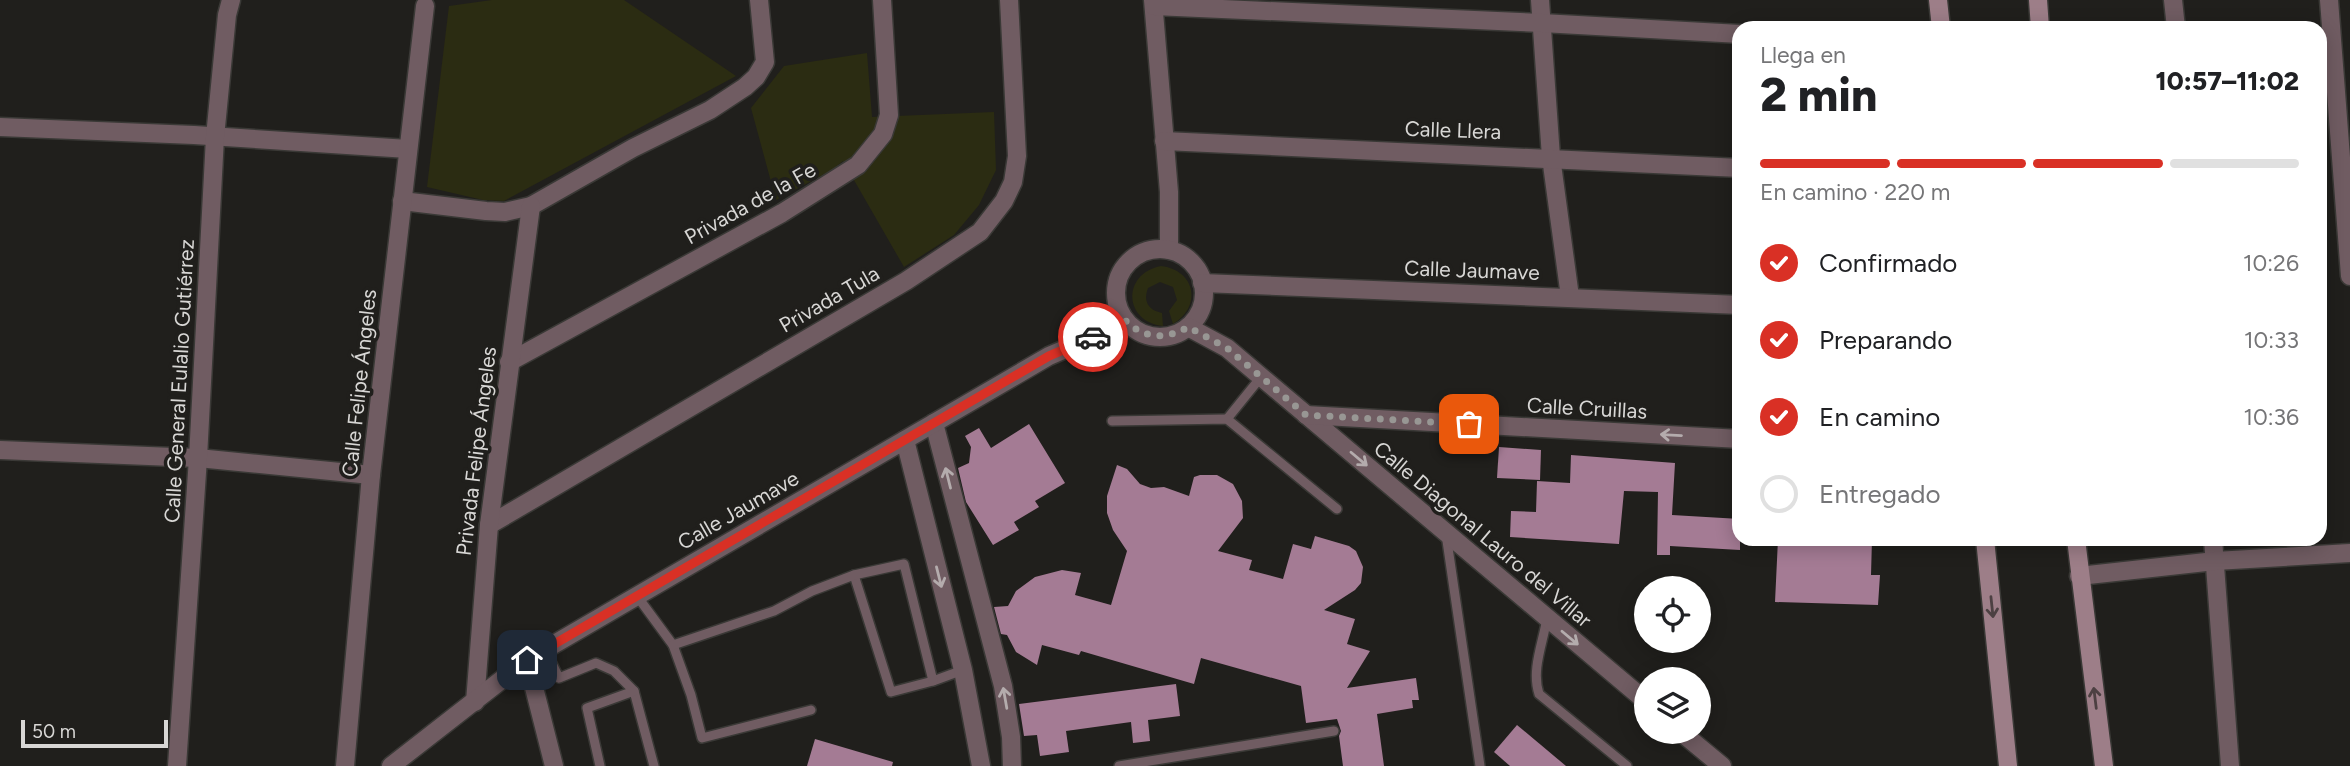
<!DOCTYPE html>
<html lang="es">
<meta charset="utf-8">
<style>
:root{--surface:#fff;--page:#f2f2f2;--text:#202124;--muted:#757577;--line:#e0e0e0;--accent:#d93025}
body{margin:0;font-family:Figtree,sans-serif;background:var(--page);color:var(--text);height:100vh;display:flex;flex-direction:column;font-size:26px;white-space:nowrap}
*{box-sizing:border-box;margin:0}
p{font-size:23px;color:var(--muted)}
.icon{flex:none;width:38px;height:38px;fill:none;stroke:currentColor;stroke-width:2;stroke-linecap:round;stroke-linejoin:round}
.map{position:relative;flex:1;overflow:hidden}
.details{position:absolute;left:1732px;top:21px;width:595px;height:525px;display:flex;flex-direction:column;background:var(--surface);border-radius:21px;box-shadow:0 4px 18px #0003}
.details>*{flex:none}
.fabs{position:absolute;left:1634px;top:576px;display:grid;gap:14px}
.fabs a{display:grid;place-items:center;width:77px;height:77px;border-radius:50%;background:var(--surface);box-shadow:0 4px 18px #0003;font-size:35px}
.scale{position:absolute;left:21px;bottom:18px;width:147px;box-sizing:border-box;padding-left:7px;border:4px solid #d8d7d5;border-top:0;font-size:19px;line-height:24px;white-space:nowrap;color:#d8d7d5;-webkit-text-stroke:5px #201f1c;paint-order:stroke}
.pin{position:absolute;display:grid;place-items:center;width:60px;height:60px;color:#fff;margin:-30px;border-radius:14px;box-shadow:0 4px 10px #0006}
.courier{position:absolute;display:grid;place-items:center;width:70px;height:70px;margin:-35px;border:5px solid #d93025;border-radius:50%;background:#fff;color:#222;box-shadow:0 2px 9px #0007}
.summary em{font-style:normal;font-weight:800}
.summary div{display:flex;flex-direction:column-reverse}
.summary{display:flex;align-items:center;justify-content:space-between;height:119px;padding:0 28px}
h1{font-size:46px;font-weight:800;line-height:52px}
.bar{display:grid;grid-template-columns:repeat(4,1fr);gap:10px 7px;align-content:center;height:84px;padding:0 28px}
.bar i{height:9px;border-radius:5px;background:var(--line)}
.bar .current{background:var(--accent)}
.bar p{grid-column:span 4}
ol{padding:0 28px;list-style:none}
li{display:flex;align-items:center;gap:21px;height:77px}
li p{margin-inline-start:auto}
li .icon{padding:7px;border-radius:50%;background:var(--accent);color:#fff;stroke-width:4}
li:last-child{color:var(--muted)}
li i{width:38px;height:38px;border:4px solid var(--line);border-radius:50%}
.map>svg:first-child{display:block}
.green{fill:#2b2c12}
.building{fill:#a47b94}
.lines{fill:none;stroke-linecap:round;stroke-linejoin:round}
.lane-casing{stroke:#3a3936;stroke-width:12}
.street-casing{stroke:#3a3936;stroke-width:21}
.secondary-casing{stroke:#3a3936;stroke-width:21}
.lane{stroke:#705c62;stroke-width:9}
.street{stroke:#705c62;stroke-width:18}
.secondary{stroke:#9d7e88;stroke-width:18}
.oneway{stroke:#b4acad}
.oneway2{stroke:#4c4042}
.done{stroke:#989794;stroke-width:7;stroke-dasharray:0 12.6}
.route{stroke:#d93025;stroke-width:9}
.labels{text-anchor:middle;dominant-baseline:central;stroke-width:7;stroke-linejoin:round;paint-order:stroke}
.street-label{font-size:21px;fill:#d8d7d5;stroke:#201f1c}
</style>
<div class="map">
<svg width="2350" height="766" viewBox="0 0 2350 766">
<rect width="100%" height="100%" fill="#201f1c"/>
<g class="green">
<polygon points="492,0 624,0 736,76 504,201 483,200 427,187 449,6"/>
<polygon points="867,53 872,117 994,112 996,170 979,205 954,235 904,267 843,161 832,170 776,200 751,108 784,66"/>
<path d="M1161,266C1195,270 1203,306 1173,324L1169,311L1177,300L1173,287L1160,282L1148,288C1143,301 1148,310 1162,313L1163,326C1124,322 1121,274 1161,266Z"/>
</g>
<g class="building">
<polygon points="1029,424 1065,483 1035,501 1039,507 1014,522 1019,530 993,545 966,502 958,468 969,463 971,447 965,436 979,428 991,448"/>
<polygon points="1499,447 1541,450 1540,480 1497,478"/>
<polygon points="1571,455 1675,463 1672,515 1740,519 1740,550 1670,546 1670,555 1657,555 1658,492 1624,491 1619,544 1510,537 1511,511 1536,512 1537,481 1570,483"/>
<polygon points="1117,465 1127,469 1140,484 1151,488 1164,487 1189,496 1194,477 1200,475 1217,475 1233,484 1242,501 1243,518 1218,551 1252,560 1249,570 1283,579 1293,544 1311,549 1315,536 1349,546 1356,551 1363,567 1361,583 1355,590 1324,610 1355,619 1347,644 1370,651 1347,688 1416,678 1419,700 1412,700 1413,708 1377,714 1384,766 1343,766 1339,736 1341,731 1337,719 1306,723 1301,686 1201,658 1194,684 1081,651 1079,655 1042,645 1037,665 1016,652 1007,635 1001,634 994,607 1008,606 1016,591 1035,577 1062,570 1081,573 1075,595 1111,605 1127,551 1113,530 1107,513 1107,496"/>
<polygon points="1778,539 1872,539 1871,575 1880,575 1878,605 1775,602"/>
<polygon points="1176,684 1180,716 1148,720 1150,741 1133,743 1131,722 1066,731 1069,752 1040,756 1037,735 1024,736 1019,704"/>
<polygon points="1517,725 1566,766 1510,766 1494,752"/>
<polygon points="815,739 893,762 892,766 807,766"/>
</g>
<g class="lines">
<defs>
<g id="lane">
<polyline points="1227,419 1261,377"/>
<polyline points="1112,421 1227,419 1337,509"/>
<polyline points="1446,534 1480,766"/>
<polyline points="854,575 891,692 933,681 963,670"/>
<polyline points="637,596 673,645 691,695 702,738 811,710"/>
<path d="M1547,618C1543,643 1531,670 1539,694L1627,766"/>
<polyline points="673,645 774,611 812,591 854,575 904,564 933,681"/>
<polyline points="545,649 559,678 596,663 614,671 634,691 654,766"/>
<polyline points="600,766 587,708 634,691"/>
<polyline points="1119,766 1334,731"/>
</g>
<g id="street">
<polyline points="1153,0 1169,192 1169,250"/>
<polyline points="1540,0 1551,157 1570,297"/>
<polyline points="2173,0 2176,28"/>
<polyline points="2329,0 2350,276"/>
<polyline points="1154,6 1542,23 1740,34"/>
<polyline points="0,127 194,135 408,149"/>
<polyline points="1164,141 1740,168"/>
<polyline points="402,201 486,211 505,212 531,206 633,148 710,110 745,87 756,77 765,62 759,0"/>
<circle cx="1160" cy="293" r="44"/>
<polyline points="1202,283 1740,305"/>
<polyline points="1188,327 1227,348 1647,702"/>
<polyline points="509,362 782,213 858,165 883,134 889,115 882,0"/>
<polyline points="1306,415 1740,439"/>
<polyline points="934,423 1003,686 1011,737 1012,766"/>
<polyline points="905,440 963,670 981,766"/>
<polyline points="0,450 198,458 371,475"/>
<polyline points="489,525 906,281 980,232 1004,201 1013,182 1017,156 1009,0"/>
<polyline points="2213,539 2230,766"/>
<polyline points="2079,576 2215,561 2350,553"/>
<polyline points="527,660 554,766"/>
<polyline points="475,702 489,525 531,206"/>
<polyline points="1681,732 1722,766"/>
<polyline points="177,766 198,458 215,137 227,15 231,0"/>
<polyline points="345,766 371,475 425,6"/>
<polyline points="391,766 527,660 1049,356 1091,338 1125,320"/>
</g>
<g id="secondary">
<polyline points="1938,0 1941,28"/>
<polyline points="2038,0 2040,28"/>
<polyline points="1985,539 2008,766"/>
<polyline points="2076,539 2104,766"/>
</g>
</defs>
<use href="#lane" class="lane-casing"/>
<use href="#street" class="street-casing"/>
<use href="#secondary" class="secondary-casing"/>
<use href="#lane" class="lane"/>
<use href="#street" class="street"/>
<use href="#secondary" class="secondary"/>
</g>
<defs><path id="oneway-shaft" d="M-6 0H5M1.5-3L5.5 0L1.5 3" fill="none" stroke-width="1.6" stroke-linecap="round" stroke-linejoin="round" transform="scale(1.75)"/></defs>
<g class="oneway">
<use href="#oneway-shaft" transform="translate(1671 435) rotate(-177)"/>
<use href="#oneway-shaft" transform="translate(1359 459) rotate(40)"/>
<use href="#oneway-shaft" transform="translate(948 478) rotate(-104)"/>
<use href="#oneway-shaft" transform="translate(939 577) rotate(76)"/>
<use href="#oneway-shaft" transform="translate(1570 638) rotate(40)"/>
<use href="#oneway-shaft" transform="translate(1005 698) rotate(-100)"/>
</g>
<g class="oneway2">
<use href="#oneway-shaft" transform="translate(1992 607) rotate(84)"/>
<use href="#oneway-shaft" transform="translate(2095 698) rotate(-97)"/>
</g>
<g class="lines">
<path class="done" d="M1093,337L1125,320C1143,339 1166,340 1188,327L1227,348L1306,415L1469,424"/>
<polyline class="route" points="527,660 1049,356 1093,337"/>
</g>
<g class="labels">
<g class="street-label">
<text transform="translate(1453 130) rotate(2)">Calle Llera</text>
<text transform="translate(750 203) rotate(-29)">Privada de la Fe</text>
<text transform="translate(1472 270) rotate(2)">Calle Jaumave</text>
<text transform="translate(829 299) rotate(-30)">Privada Tula</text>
<text transform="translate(179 381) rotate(-87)">Calle General Eulalio Gutiérrez</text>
<text transform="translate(359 383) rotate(-84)">Calle Felipe Ángeles</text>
<text transform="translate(1587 408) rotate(3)">Calle Cruillas</text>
<text transform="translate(476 451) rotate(-83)">Privada Felipe Ángeles</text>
<text transform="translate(738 510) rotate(-30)">Calle Jaumave</text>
<text transform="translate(1483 534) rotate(40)">Calle Diagonal Lauro del Villar</text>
</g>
</g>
</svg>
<div class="fabs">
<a><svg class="icon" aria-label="locate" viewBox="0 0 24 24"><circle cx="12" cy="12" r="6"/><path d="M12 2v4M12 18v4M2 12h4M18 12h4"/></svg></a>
<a><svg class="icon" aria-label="layers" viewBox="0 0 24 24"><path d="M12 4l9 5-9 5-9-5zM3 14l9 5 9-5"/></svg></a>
</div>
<div class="scale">50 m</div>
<div class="pin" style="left:1469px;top:424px;background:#ea580c"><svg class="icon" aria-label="bag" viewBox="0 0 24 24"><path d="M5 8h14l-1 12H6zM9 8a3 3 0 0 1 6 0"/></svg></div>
<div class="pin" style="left:527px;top:660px;background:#1f2937"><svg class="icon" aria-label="home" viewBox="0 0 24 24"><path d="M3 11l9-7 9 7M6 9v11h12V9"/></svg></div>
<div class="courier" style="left:1093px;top:337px"><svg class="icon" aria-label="car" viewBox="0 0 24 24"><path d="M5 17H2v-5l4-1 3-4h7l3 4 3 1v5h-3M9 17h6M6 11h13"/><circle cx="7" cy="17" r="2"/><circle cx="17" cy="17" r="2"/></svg></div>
<section class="details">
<div class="summary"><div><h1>2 min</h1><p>Llega en</p></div><em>10:57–11:02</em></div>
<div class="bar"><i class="current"></i><i class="current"></i><i class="current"></i><i></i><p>En camino · 220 m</p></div>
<ol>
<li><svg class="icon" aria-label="check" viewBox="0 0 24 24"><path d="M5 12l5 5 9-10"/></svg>Confirmado<p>10:26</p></li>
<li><svg class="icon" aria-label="check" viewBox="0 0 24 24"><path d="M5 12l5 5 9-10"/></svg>Preparando<p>10:33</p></li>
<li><svg class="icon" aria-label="check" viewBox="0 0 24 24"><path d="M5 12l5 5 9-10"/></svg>En camino<p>10:36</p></li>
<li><i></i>Entregado</li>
</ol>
</section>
</div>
